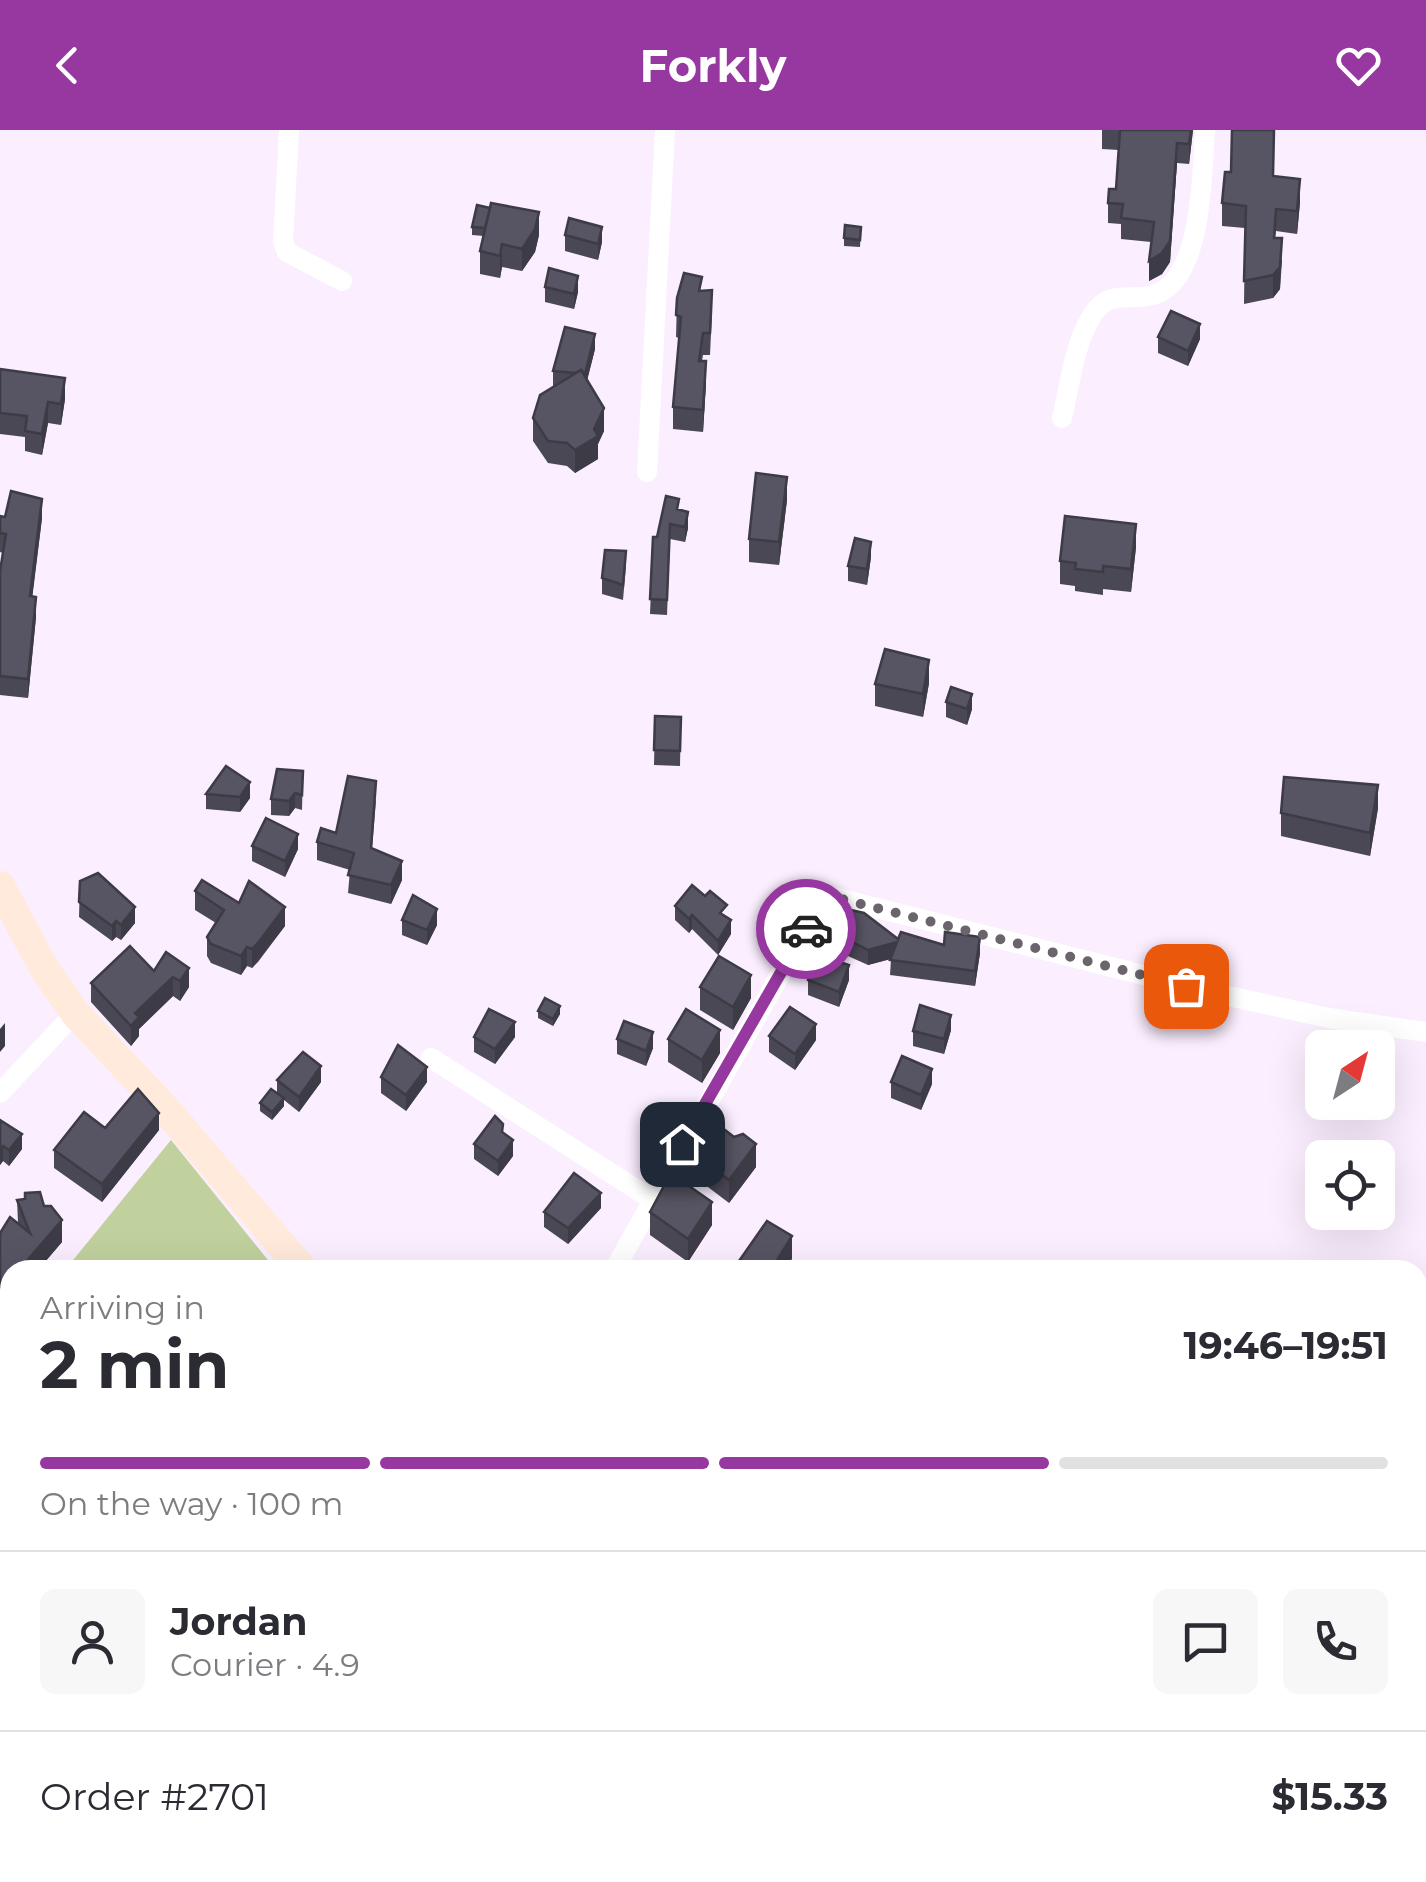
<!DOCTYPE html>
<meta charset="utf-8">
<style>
:root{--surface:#fff;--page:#f7f7f7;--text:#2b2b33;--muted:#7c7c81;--line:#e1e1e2;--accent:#9737a0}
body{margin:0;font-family:Montserrat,sans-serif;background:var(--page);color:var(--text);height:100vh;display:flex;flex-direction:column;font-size:38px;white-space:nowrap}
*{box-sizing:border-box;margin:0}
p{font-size:32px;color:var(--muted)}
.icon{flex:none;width:55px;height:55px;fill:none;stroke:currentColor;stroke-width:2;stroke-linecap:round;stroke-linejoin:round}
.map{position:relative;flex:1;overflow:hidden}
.sheet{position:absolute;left:0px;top:1130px;width:1428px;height:622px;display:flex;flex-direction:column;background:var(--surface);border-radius:30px 30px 0 0;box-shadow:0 10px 40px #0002}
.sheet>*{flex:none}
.needle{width:65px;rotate:36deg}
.fabs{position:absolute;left:1305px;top:900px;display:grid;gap:20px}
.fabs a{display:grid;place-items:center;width:90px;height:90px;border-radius:15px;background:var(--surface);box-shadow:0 10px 40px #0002;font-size:50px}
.pin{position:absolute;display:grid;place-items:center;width:85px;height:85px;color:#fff;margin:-42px;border-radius:20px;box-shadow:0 5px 15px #0006}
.courier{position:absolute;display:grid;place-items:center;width:100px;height:100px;margin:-50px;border:8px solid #9737a0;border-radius:50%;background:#fff;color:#222;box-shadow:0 2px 12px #0007}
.summary em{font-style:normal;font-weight:700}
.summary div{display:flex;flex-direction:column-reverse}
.summary{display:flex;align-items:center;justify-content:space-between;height:170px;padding:0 40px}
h1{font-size:65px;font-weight:700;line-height:75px}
.bar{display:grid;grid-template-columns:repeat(4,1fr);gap:15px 10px;align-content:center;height:120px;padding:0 40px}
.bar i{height:12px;border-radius:8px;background:var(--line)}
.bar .on{background:var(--accent)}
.bar p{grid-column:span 4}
.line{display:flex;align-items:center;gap:25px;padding:0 40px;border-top:2px solid var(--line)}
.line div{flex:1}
.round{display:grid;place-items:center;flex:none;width:105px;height:105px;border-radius:15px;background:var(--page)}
header{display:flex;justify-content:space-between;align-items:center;height:130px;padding:0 40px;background:var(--accent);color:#fff;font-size:45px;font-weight:700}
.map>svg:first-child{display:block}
.green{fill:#c0d19d}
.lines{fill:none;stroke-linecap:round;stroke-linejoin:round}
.street{stroke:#fff;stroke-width:20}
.secondary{stroke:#ffeadb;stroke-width:30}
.wall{fill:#4b4855}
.shaded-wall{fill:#3d3b45}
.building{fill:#575463;stroke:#3d3b45;stroke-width:2.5}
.done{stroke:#6b646d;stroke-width:10;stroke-dasharray:0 18}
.route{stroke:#9737a0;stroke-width:12}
</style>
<header><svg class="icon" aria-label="back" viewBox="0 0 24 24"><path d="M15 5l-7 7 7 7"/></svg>Forkly<svg class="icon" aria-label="heart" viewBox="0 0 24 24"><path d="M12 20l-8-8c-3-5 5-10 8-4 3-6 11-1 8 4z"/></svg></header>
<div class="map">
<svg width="1426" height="1752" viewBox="0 0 1426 1752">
<rect width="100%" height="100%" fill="#fbeefe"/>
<g class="green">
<polygon points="171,1010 276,1140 65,1140"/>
<polygon points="10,1207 10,1262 0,1255 0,1219"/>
</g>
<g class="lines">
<g class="street">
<polyline points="289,0 283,112 287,122 342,151"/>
<path d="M1062,288C1070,255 1074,213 1093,184C1111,157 1132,173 1156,164C1203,147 1202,41 1205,0"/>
<polyline points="647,342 665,0"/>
<polyline points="431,928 653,1070"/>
<polyline points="0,963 75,883"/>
<polyline points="614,1140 820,774 833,767 1219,864 1329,888 1426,902"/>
<polyline points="153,1752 156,1742"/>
<polyline points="1116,1752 1120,1742"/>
</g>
<g class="secondary">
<polyline points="0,756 44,838 75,883 168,982 303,1140"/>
<polyline points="888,1742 896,1752"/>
</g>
</g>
<g class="wall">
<polygon points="1102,0 1193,0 1189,34 1177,33 1170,132 1162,144 1149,151 1151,112 1121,109 1121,94 1108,93 1108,73 1116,59 1119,20 1102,19"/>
<polygon points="1274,46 1300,72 1297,104 1276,101 1275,108 1282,131 1280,159 1273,168 1244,174 1245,98 1222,96 1222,73"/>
<polygon points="472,97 539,105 535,122 522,141 502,137 500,148 480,144 480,121 484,106 472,105"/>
<polygon points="861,97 860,117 844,116 844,108"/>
<polygon points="565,105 602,112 598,130 565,121"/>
<polygon points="545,157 578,162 574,179 545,172"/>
<polygon points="702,161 712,182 710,225 703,225 702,231 706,253 703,302 673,299 673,277 679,208 676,207 677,168"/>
<polygon points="1158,207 1200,209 1188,236 1158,223"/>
<polygon points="595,219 587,250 604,301 598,314 598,329 575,343 567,336 548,333 533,311 533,288 553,256 553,241"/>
<polygon points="0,239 65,269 61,295 48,293 42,325 25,321 25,307 0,304"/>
<polygon points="787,370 779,435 749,432 749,409"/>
<polygon points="679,380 688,398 685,412 670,409 667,485 650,484 653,407 657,407"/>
<polygon points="0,386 42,388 32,467 36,487 28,568 0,565 0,441 3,423 0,422"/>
<polygon points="1136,417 1131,462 1103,459 1103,465 1075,461 1075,456 1060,454 1060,431"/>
<polygon points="871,427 867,455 848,451 848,436"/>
<polygon points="626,436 623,470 602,464 602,448"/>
<polygon points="929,553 923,587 875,576 875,554"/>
<polygon points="946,572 972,579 967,595 946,587"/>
<polygon points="655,586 681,587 680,636 654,635"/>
<polygon points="303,641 302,680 295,678 289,686 271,685 271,669"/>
<polygon points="206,664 250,668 240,682 206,679"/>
<polygon points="376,670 372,719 402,750 391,774 348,763 350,740 317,730 317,712 336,703"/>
<polygon points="1378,678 1370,726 1281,706 1281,683"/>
<polygon points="252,716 298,719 285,747 252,731"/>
<polygon points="80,751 135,793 121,810 116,807 112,811 79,787"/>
<polygon points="195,761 239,773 285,796 258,832 252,838 247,836 241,845 211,833 207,826 207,807 216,793 195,780"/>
<polygon points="675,776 727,787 731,804 718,825 692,799 689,803 675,790"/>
<polygon points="402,790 437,795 427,815 402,805"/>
<polygon points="839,806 898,809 944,815 980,823 975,856 890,845 891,829 868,835 839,822"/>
<polygon points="166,822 189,857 180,871 173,866 139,899 139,906 131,916 91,872 91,853 154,841"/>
<polygon points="808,850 849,850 839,877 808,865"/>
<polygon points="700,857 751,868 733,900 700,880"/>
<polygon points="538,881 560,884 553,896 538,888"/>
<polygon points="951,900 944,924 913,916 913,901"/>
<polygon points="769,906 816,910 795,940 769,922"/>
<polygon points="474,907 515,907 495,934 474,922"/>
<polygon points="617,909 653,918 646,936 617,924"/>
<polygon points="668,909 720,923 702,953 668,932"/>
<polygon points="381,947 427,952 406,981 381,963"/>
<polygon points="277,950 321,952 299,982 284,970 284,976 272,990 260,981 260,973 277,963"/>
<polygon points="891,952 932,954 921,980 891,968"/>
<polygon points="0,990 22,1019 9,1036 3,1031 0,1035"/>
<polygon points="105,998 159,1000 102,1072 54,1038 54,1020"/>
<polygon points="503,1003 513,1026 498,1046 474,1029 474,1014"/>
<polygon points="704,1031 756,1037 729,1073 704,1054"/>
<polygon points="17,1070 44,1076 62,1112 38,1140 10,1140 18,1093"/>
<polygon points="601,1078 568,1114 544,1097 544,1082"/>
<polygon points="650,1082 712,1095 688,1132 650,1105"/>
<polygon points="1062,1742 1090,1742 1087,1751"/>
</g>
<g class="shaded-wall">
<polygon points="1191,0 1193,0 1189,34 1189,14"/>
<polygon points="1177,13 1177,33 1170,132 1162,144 1149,151 1149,131"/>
<polygon points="1300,49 1300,72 1297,104 1297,81"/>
<polygon points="539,82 539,105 535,122 522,141 522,119"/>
<polygon points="602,97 602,112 598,130 598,114"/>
<polygon points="1282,108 1280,159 1273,168 1273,145"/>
<polygon points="502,114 502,137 500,148 500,126"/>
<polygon points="578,146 578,162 574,179 574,164"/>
<polygon points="1200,194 1200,209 1188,236 1188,221"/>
<polygon points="595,204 595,219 585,259 585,244"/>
<polygon points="706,231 706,253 703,302 703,280"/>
<polygon points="65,248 65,269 61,295 61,274"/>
<polygon points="48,272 48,293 42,325 42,304"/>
<polygon points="604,278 604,301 598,314 598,329 575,343 575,320 594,299"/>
<polygon points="787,347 787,370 779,435 779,412"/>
<polygon points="42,369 42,388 30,486 30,466"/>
<polygon points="688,382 688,398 685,412 685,397"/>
<polygon points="1136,394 1136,417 1131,462 1131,439"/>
<polygon points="871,412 871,427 867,455 867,439"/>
<polygon points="36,467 36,487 28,568 28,549"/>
<polygon points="929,530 929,553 923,587 923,564"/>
<polygon points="972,564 972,579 967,595 967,579"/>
<polygon points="250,652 250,668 240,682 240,667"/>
<polygon points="1378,655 1378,678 1370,726 1370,703"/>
<polygon points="295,663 295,678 289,686 289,671"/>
<polygon points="298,704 298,719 285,747 285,731"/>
<polygon points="402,731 402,750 391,774 391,755"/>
<polygon points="135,777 135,793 121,810 121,795"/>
<polygon points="285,777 285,796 252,838 252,819"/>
<polygon points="437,779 437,795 427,815 427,800"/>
<polygon points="692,785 692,799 689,803 689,789"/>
<polygon points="731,790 731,804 718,825 718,811"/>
<polygon points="116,791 116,807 112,811 112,796"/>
<polygon points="980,807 980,823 975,856 975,841"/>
<polygon points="897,812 897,827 868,835 868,820"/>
<polygon points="247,817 247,836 241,845 241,826"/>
<polygon points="849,835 849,850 839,877 839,862"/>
<polygon points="189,838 189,857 180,871 180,851"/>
<polygon points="751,845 751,868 733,900 733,877"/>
<polygon points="173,847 173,866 139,899 139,906 131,916 131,896 135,883"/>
<polygon points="560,876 560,884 553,896 553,889"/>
<polygon points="951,885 951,900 944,924 944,909"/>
<polygon points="515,892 515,907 495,934 495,919"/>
<polygon points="5,893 5,916 0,922 0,899"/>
<polygon points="816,894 816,910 795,940 795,924"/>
<polygon points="720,900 720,923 702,953 702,930"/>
<polygon points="653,902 653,918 646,936 646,921"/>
<polygon points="321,936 321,952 299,982 299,967"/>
<polygon points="427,937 427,952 406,981 406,965"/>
<polygon points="932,939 932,954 921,980 921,965"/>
<polygon points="284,968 284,976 272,990 272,982"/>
<polygon points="159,983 159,1000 102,1072 102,1054"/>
<polygon points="22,1004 22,1019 9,1036 9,1020"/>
<polygon points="513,1010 513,1026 498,1046 498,1031"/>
<polygon points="756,1014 756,1037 729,1073 729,1050"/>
<polygon points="3,1016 3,1031 0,1035 0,1020"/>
<polygon points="601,1063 601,1078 568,1114 568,1098"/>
<polygon points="712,1072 712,1095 688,1132 688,1109"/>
<polygon points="62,1090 62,1112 38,1140 25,1140 25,1133"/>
<polygon points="792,1106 792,1129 785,1140 771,1140"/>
<polygon points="10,1162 10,1184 0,1196 0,1175"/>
<polygon points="1426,1696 1426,1711 1418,1734 1418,1719"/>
</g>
<g class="building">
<polygon points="1120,0 1191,0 1189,14 1177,13 1170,111 1162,123 1149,131 1154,92 1121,88 1123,74 1108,73 1109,59 1116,59"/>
<polygon points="1232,0 1274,0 1273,46 1300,49 1297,81 1276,79 1274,108 1282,108 1280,137 1273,145 1244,151 1246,76 1222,73 1225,42 1231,42"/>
<polygon points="491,73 539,82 535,99 522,119 502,114 500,126 480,121"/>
<polygon points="477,75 490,78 485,98 472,97"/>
<polygon points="569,88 602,97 598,114 565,105"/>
<polygon points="845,95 861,97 860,110 844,108"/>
<polygon points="549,138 578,146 574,164 545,157"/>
<polygon points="684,143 702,147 699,161 712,160 710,203 703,203 699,231 706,231 703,280 673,277 681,187 676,185 677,168"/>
<polygon points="1171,181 1200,194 1188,221 1158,207"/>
<polygon points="565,197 595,204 585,244 581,240 576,243 553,241"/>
<polygon points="0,239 65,248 61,274 48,272 42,304 25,301 27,286 0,283"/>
<polygon points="581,240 604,278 594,299 598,306 575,320 567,313 548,311 533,288 540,265"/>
<polygon points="756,343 787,347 779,412 749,409"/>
<polygon points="11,361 42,369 30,466 36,467 28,549 0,546 0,441 6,404 0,403 0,386 5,387"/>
<polygon points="666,366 679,369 677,379 688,382 685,397 670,394 667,470 650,469 653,407 657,407"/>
<polygon points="1065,386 1136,394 1131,439 1103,436 1103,442 1075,439 1076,433 1060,431"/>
<polygon points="855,408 871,412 867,439 848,436"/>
<polygon points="605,420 626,421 623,455 602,448"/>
<polygon points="885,519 929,530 923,564 875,554"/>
<polygon points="951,557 972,564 967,579 946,572"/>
<polygon points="655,586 681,587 680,621 654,620"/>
<polygon points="226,636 250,652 240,667 206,664"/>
<polygon points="277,639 303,641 302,665 295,663 289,671 271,669"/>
<polygon points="348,646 376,651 371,718 402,731 391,755 348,745 354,723 317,712 321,698 336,703"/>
<polygon points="1284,647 1378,655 1370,703 1281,683"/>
<polygon points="266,688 298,704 285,731 252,716"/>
<polygon points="98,743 135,777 121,795 116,791 112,796 79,772 80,751"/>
<polygon points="202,750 239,773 249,751 285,777 258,813 252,819 247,817 241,826 211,814 207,807 224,780 195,761"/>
<polygon points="692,755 705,766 710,761 727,775 720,783 731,790 718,811 692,785 689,789 675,776"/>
<polygon points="413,765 437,779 427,800 402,790"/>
<polygon points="851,780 864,783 898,809 901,802 944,815 945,802 980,807 975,841 890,830 897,812 868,820 839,806"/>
<polygon points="130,816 154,841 166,822 189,838 180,851 173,847 135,883 139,887 131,896 91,853"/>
<polygon points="818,825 849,835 839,862 808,850"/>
<polygon points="719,826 751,845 733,877 700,857"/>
<polygon points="545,868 560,876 553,889 538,881"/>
<polygon points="920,875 951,885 944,909 913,901"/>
<polygon points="790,877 816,894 795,924 769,906"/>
<polygon points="489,879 515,892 495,919 474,907"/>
<polygon points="686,879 720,900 702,930 668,909"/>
<polygon points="624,891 653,902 646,921 617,909"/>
<polygon points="398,915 427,937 406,965 381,947"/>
<polygon points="303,922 321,936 299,967 277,950"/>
<polygon points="902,926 932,939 921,965 891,952"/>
<polygon points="138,959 159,983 102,1054 54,1020 84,982 105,998"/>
<polygon points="271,959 284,968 272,982 260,973"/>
<polygon points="495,986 503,994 502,1002 513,1010 498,1031 474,1014"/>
<polygon points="0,990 22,1004 9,1020 3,1016 0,1020"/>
<polygon points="725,1000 734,1007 743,1004 756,1014 729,1050 704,1031"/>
<polygon points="574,1043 601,1063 568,1098 544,1082"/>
<polygon points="665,1054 689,1056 712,1072 688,1109 650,1082"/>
<polygon points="40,1062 44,1076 51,1076 62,1090 25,1133 30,1137 27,1140 10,1140 10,1162 0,1175 0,1103 10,1087 30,1103 17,1070 25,1069 25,1063"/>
<polygon points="767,1091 792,1106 771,1140 746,1140 737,1134"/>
<polygon points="1418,1679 1426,1683 1426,1696 1418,1719"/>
<polygon points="177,1742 213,1742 211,1752 182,1752 175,1747"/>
<polygon points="561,1742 604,1742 602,1752 562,1752 559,1751"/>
</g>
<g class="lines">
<polyline class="done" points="806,799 820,774 833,767 1186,856"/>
<polyline class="route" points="682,1014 806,799"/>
</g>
</svg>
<div class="fabs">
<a><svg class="needle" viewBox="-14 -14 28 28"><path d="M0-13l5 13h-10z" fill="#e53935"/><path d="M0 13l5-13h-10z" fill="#7c7c81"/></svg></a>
<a><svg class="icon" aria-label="locate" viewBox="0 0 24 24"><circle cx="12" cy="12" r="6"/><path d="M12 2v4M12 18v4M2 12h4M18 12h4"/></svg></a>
</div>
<div class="pin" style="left:1186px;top:856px;background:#ea580c"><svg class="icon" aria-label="bag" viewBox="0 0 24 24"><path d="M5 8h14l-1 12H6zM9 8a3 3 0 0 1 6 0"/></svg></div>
<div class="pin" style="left:682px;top:1014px;background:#1f2937"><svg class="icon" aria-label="home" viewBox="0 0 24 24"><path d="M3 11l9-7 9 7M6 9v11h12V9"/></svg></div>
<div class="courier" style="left:806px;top:799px"><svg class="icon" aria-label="car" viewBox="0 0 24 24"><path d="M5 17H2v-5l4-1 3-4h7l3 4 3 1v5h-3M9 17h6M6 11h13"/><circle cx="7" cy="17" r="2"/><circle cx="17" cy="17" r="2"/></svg></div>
<section class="sheet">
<div class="summary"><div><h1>2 min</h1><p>Arriving in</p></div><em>19:46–19:51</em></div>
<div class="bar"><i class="on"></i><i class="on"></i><i class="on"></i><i></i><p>On the way · 100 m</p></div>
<div class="line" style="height:180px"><a class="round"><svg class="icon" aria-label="person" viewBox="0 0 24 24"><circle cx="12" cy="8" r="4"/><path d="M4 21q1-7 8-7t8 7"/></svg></a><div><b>Jordan</b><p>Courier · 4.9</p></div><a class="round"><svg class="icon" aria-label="chat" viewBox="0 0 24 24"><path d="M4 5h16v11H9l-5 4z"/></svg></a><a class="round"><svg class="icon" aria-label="phone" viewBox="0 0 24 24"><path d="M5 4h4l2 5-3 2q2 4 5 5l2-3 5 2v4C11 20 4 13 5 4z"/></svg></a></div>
<div class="line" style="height:130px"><div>Order #2701</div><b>$15.33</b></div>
</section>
</div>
